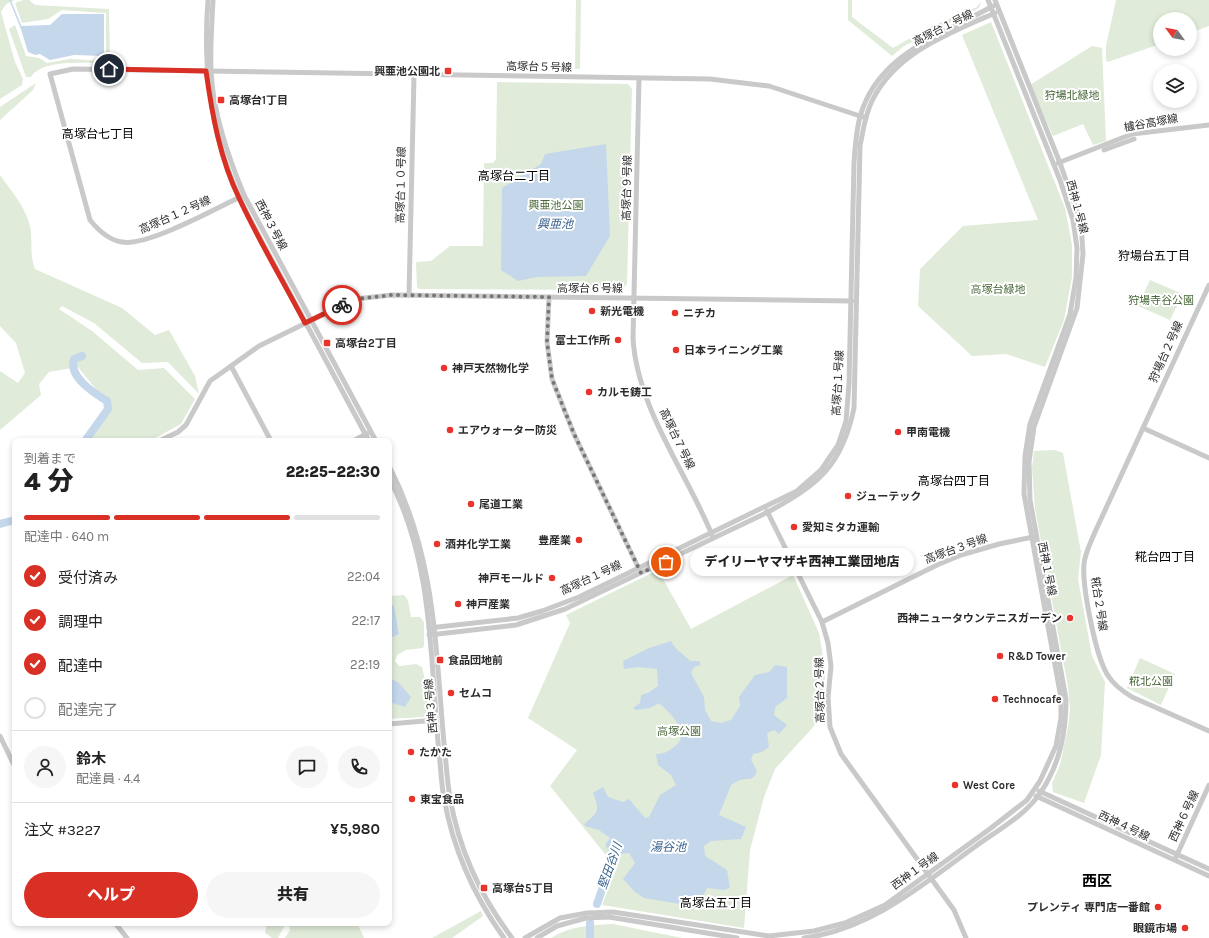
<!DOCTYPE html>
<html lang="ja">
<meta charset="utf-8">
<style>
:root{--surface:#fff;--page:#f6f6f6;--text:#222;--muted:#767676;--line:#e0e0e0;--accent:#d93025}
body{margin:0;font-family:Karla,"Noto Sans JP",sans-serif;background:var(--page);color:var(--text);height:100vh;display:flex;flex-direction:column;font-size:15px;white-space:nowrap}
*{box-sizing:border-box;margin:0}
p{font-size:13px;color:var(--muted)}
.icon{flex:none;width:22px;height:22px;fill:none;stroke:currentColor;stroke-width:2;stroke-linecap:round;stroke-linejoin:round}
.map{position:relative;flex:1;overflow:hidden}
.details{position:absolute;left:12px;top:438px;width:380px;height:488px;display:flex;flex-direction:column;background:var(--surface);border-radius:8px;box-shadow:0 2px 6px #0003}
.details>*{flex:none}
.needle{width:26px;rotate:303deg}
.controls{position:absolute;left:1153px;top:12px;display:grid;gap:8px}
.controls a{display:grid;place-items:center;width:44px;height:44px;border-radius:50%;background:var(--surface);box-shadow:0 2px 6px #0003;font-size:20px}
.pin{position:absolute;display:grid;place-items:center;width:34px;height:34px;color:#fff;margin:-17px;border:2px solid #fff;border-radius:50%;box-shadow:0 1px 4px #0007}
.courier{position:absolute;display:grid;place-items:center;width:40px;height:40px;margin:-20px;border:3px solid #d93025;border-radius:50%;background:#fff;color:#222;box-shadow:0 1px 5px #0007}
.bubble{position:absolute;height:28px;border-radius:14px;background:var(--surface);box-shadow:0 2px 6px #0003;font-size:13px;font-weight:800;line-height:28px;text-align:center}
.summary em{font-style:normal;font-weight:800}
.summary div{display:flex;flex-direction:column-reverse}
.summary{display:flex;align-items:center;justify-content:space-between;height:68px;padding:0 12px}
h1{font-size:26px;font-weight:800;line-height:30px}
.bar{display:grid;grid-template-columns:repeat(4,1fr);gap:6px 4px;align-content:center;height:48px;padding:0 12px}
.bar i{height:5px;border-radius:3px;background:var(--line)}
.bar .selected{background:var(--accent)}
.bar p{grid-column:span 4}
.line{display:flex;align-items:center;gap:10px;padding:0 12px;border-top:1px solid var(--line)}
.line div{flex:1}
.round{display:grid;place-items:center;flex:none;width:42px;height:42px;border-radius:21px;background:var(--page)}
ol{padding:0 12px;list-style:none}
li{display:flex;align-items:center;gap:12px;height:44px}
li p{margin-inline-start:auto}
li .icon{padding:4px;border-radius:50%;background:var(--accent);color:#fff;stroke-width:4}
li:last-child{color:var(--muted)}
li i{width:22px;height:22px;border:2px solid var(--line);border-radius:50%}
.button{display:flex;gap:8px;margin-top:auto;padding:8px 12px}
.button a{flex:1;height:46px;border-radius:24px;background:var(--accent);color:#fff;font-size:16px;font-weight:800;line-height:46px;text-align:center}
.button a+a{background:var(--page);color:var(--text)}
.map>svg:first-child{display:block}
.green{fill:#e0ebd9}
.water{fill:#c4d7eb}
.lines{fill:none;stroke-linecap:round;stroke-linejoin:round}
.stream{stroke:#c4d7eb;stroke-width:1.5}
.river{stroke:#c4d7eb;stroke-width:8}
.tertiary{stroke:#c9c9c9;stroke-width:5}
.done{stroke:#767676;stroke-width:4;stroke-dasharray:0 7.2}
.route{stroke:#d93025;stroke-width:5}
.poi-dot{fill:#e8342a;stroke:#fff;stroke-width:1.5}
.labels{text-anchor:middle;dominant-baseline:central;stroke-width:4;stroke-linejoin:round;paint-order:stroke}
.street-label{font-size:11px;fill:#2c2c2c;stroke:#fff}
.poi-label{font-size:11px;font-weight:bold;fill:#2c2c2c;stroke:#fff;text-anchor:start}
.park-label{font-size:11px;fill:#496839;stroke:#fff}
.neighbourhood-label{font-size:12px;fill:#000;stroke:#fff}
.water-label{font-size:12px;font-style:italic;fill:#3a638f;stroke:#fff}
.district-label{font-size:15px;font-weight:bold;fill:#000;stroke:#fff}
</style>
<div class="map">
<svg width="1209" height="938" viewBox="0 0 1209 938">
<rect width="100%" height="100%" fill="#fff"/>
<g class="green">
<polygon points="0,0 15,0 6,4 1,12 15,62 23,79 22,85 0,99"/>
<path d="M23,0H29L35,5L109,9L110,64C90,63 42,58 31,77H26L9,29L15,25L26,56L39,58L47,63L70,59L106,61V13L62,10L48,19L22,23L15,3Z"/>
<polygon points="576,0 581,0 580,69 575,69"/>
<polygon points="848,0 852,0 852,17 893,48 930,27 977,7 981,1 979,8 904,46 892,56 848,20"/>
<polygon points="1116,0 1209,0 1209,26 1190,33 1190,19 1160,19 1160,44 1108,62 1106,61 1106,46"/>
<polygon points="991,22 1065,208 1072,245 1072,277 1064,320 1045,367 1006,354 972,356 918,306 920,269 963,226 1038,220 962,35"/>
<polygon points="1092,46 1102,48 1106,141 1093,145 1083,124 1053,136 1030,85"/>
<polygon points="497,82 628,84 632,89 627,284 621,290 419,289 417,287 416,262 431,261 450,246 483,246 484,163 493,163 496,159"/>
<polygon points="36,83 33,90 0,120 0,107"/>
<path d="M0,175C12,192 29,211 31,232C32,246 30,256 35,269L122,308L155,335L169,330L195,376L199,394L168,362L142,363L94,323L62,306L59,309L92,331L138,370L164,368L195,399L181,424L150,441H88L111,408L78,367L49,372L39,384L41,395L0,430V371L18,383L25,373L16,343L0,326Z"/>
<polygon points="1150,280 1183,294 1170,320 1138,306"/>
<polygon points="1055,450 1063,453 1081,552 1078,579 1092,656 1105,682 1101,755 1084,803 1053,792 1052,783 1060,765 1068,727 1070,709 1068,687 1035,509 1032,468 1034,451"/>
<polygon points="658,570 691,629 793,575 819,633 825,669 824,715 775,769 764,797 750,850 744,928 602,905 620,860 605,854 550,786 577,750 528,718 570,623 566,615"/>
<polygon points="404,595 408,600 411,617 420,617 424,622 424,645 423,648 406,650 397,655 395,661 399,666 416,664 422,667 425,680 432,691 430,715 423,717 389,719 389,702 399,683 389,677 389,639 399,634 394,605 389,605 389,596"/>
<polygon points="1140,658 1175,674 1161,705 1127,688"/>
<polygon points="481,911 483,916 452,938 432,938"/>
<polygon points="267,923 286,923 278,938 272,938 265,933"/>
<polygon points="289,923 357,923 364,938 285,938 290,930"/>
<path d="M613,924L682,938H551C569,926 591,925 613,924Z"/>
</g>
<g class="water">
<polygon points="62,14 104,14 104,56 74,55 50,60 40,54 35,55 28,52 20,26 50,25"/>
<polygon points="606,144 610,236 586,276 537,277 518,281 501,270 502,188 541,164 545,154"/>
<polygon points="389,605 394,605 399,634 389,639"/>
<path d="M671,641C675,650 684,654 690,661H699L701,665L694,667L691,673L704,697L705,710L711,721L721,723L731,720L740,706L739,697L755,675L769,672L775,665L787,667V698L775,707L774,715L787,725L779,734L774,730L767,733L769,747L762,752L753,754L751,760L757,771C751,783 750,777 740,780C737,781 734,783 731,785L719,815L746,827L741,839L711,841L704,846L705,856L727,870L730,888L724,890L707,888L698,907L644,898L635,892L623,879L635,863L629,853L618,854L610,852L605,845L610,838L599,830L585,826L584,824C599,812 600,811 593,793L603,787L608,797L623,802L629,799L645,818L649,817L660,795L676,785L671,775L658,765L656,754C664,754 667,752 674,747C693,733 670,713 659,703L650,708L636,710L633,708L640,703L641,695L648,693L658,686L657,669L638,667L624,669L623,661L649,648Z"/>
<polygon points="389,677 399,683 411,697 405,707 389,702"/>
</g>
<g class="lines">
<polyline class="stream" points="10,0 21,27"/>
<g class="river">
<path d="M82,356L74,359C68,377 94,393 107,401L108,409L85,441"/>
<polyline points="0,524 15,520"/>
<polyline points="597,904 618,844"/>
<polyline points="590,938 590,923"/>
</g>
<g class="tertiary">
<path d="M208,0C204,50 207,98 221,147C233,192 257,232 279,273C309,329 339,385 369,441"/>
<path d="M213,0C212,23 210,47 211,71C213,113 228,156 244,195L376,441"/>
<path d="M639,79L633,338C637,408 686,471 712,535"/>
<polyline points="1104,150 1134,139"/>
<polyline points="1058,163 1132,134 1209,125"/>
<path d="M244,195C219,207 147,247 122,242C109,240 98,230 90,220L50,74L73,69L710,79L769,86L866,118"/>
<path d="M1209,285L1095,532C1091,542 1085,553 1084,564C1082,586 1096,660 1109,677C1114,685 1124,692 1132,697L1209,731"/>
<polyline points="409,295 414,75"/>
<polyline points="549,297 547,342 552,379 574,434 639,569"/>
<polyline points="1143,428 1209,458"/>
<polyline points="159,441 178,432 186,425 210,381 231,366"/>
<polyline points="271,441 231,366 259,346 355,299 392,295 852,301"/>
<polyline points="353,441 368,433"/>
<path d="M389,466C436,557 435,645 444,743C446,761 447,780 450,798C459,849 481,897 512,938"/>
<path d="M389,478C434,562 430,661 439,753C441,768 441,783 444,798C453,849 474,896 504,938"/>
<polyline points="767,511 822,622 828,643 831,666 828,698 830,727 841,754 954,910 966,938"/>
<polyline points="822,622 937,565 961,555 999,544 1033,537"/>
<path d="M429,628L518,618L542,611L579,597L797,491L821,470L838,445L846,421L849,384L854,163C855,147 856,132 860,117C877,54 943,34 993,6"/>
<path d="M429,635L516,625L565,609L768,512C818,485 842,466 854,408L860,146C863,131 865,115 872,101C895,53 949,33 995,13"/>
<polyline points="389,724 436,720"/>
<polyline points="0,736 15,767"/>
<polyline points="1039,791 1209,869"/>
<polyline points="1036,796 1209,876"/>
<polyline points="1176,857 1209,785"/>
<polyline points="115,923 127,938"/>
<polyline points="525,938 560,918 587,913 613,912 769,936 814,931 845,923 885,905 991,828 1027,800 1040,781 1056,746 1061,718 1061,698 1024,494 1025,456 1030,424 1070,314 1076,278 1077,248 1073,220 1060,180 988,0"/>
<polyline points="537,938 557,926 586,918 609,917 737,938"/>
<path d="M804,938C872,929 923,884 976,846C998,830 1026,815 1041,792C1060,763 1066,733 1066,699L1030,500L1029,462L1034,427L1077,308L1083,254L1081,223L1060,163L995,0"/>
</g>
</g>
<g class="lines">
<polyline class="done" points="342,305 355,299 392,295 549,297 547,342 552,379 574,434 641,573 666,562"/>
<path class="route" d="M109,69L206,71C212,114 220,159 239,198C259,241 283,281 305,323L342,305"/>
</g>
<g class="poi-dot">
<rect x="444" y="67" width="8" height="8" rx="2"/>
<rect x="217" y="96" width="8" height="8" rx="2"/>
<circle cx="592" cy="311" r="4"/>
<circle cx="675" cy="313" r="4"/>
<circle cx="618" cy="340" r="4"/>
<rect x="323" y="339" width="8" height="8" rx="2"/>
<circle cx="676" cy="350" r="4"/>
<circle cx="444" cy="368" r="4"/>
<circle cx="589" cy="392" r="4"/>
<circle cx="450" cy="430" r="4"/>
<circle cx="898" cy="432" r="4"/>
<circle cx="848" cy="496" r="4"/>
<circle cx="471" cy="504" r="4"/>
<circle cx="794" cy="527" r="4"/>
<circle cx="579" cy="540" r="4"/>
<circle cx="437" cy="544" r="4"/>
<circle cx="552" cy="578" r="4"/>
<circle cx="458" cy="604" r="4"/>
<circle cx="1070" cy="618" r="4"/>
<circle cx="1000" cy="656" r="4"/>
<rect x="436" y="656" width="8" height="8" rx="2"/>
<circle cx="451" cy="693" r="4"/>
<circle cx="995" cy="699" r="4"/>
<circle cx="411" cy="752" r="4"/>
<circle cx="955" cy="785" r="4"/>
<circle cx="412" cy="799" r="4"/>
<rect x="480" y="884" width="8" height="8" rx="2"/>
<circle cx="1158" cy="907" r="4"/>
<circle cx="1185" cy="928" r="4"/>
</g>
<g class="labels">
<g class="street-label">
<text transform="translate(943 28) rotate(-27)">高塚台１号線</text>
<text transform="translate(539 67) rotate(1)">高塚台５号線</text>
<text transform="translate(1151 123) rotate(-10)">櫨谷高塚線</text>
<text transform="translate(401 185) rotate(-89)">高塚台１０号線</text>
<text transform="translate(627 188) rotate(-89)">高塚台９号線</text>
<text transform="translate(1077 207) rotate(75)">西神１号線</text>
<text transform="translate(175 215) rotate(-24)">高塚台１２号線</text>
<text transform="translate(271 225) rotate(62)">西神３号線</text>
<text x="590" y="288">高塚台６号線</text>
<text transform="translate(1166 352) rotate(-66)">狩場台２号線</text>
<text transform="translate(838 383) rotate(-87)">高塚台１号線</text>
<text transform="translate(677 439) rotate(64)">高塚台７号線</text>
<text transform="translate(956 549) rotate(-20)">高塚台３号線</text>
<text transform="translate(1047 569) rotate(79)">西神１号線</text>
<text transform="translate(591 578) rotate(-25)">高塚台１号線</text>
<text transform="translate(1099 604) rotate(81)">糀台２号線</text>
<text transform="translate(820 690) rotate(-91)">高塚台２号線</text>
<text transform="translate(431 706) rotate(-95)">西神３号線</text>
<text transform="translate(1184 816) rotate(-65)">西神６号線</text>
<text transform="translate(1124 826) rotate(25)">西神４号線</text>
<text transform="translate(915 871) rotate(-36)">西神１号線</text>
</g>
<g class="poi-label">
<text x="440" y="71" text-anchor="end">興亜池公園北</text>
<text x="229" y="100">高塚台1丁目</text>
<text x="600" y="311">新光電機</text>
<text x="683" y="313">ニチカ</text>
<text x="610" y="340" text-anchor="end">富士工作所</text>
<text x="335" y="343">高塚台2丁目</text>
<text x="684" y="350">日本ライニング工業</text>
<text x="452" y="368">神戸天然物化学</text>
<text x="597" y="392">カルモ鋳工</text>
<text x="458" y="430">エアウォーター防災</text>
<text x="906" y="432">甲南電機</text>
<text x="856" y="496">ジューテック</text>
<text x="479" y="504">尾道工業</text>
<text x="802" y="527">愛知ミタカ運輸</text>
<text x="571" y="540" text-anchor="end">豊産業</text>
<text x="445" y="544">酒井化学工業</text>
<text x="544" y="578" text-anchor="end">神戸モールド</text>
<text x="466" y="604">神戸産業</text>
<text x="1062" y="618" text-anchor="end">西神ニュータウンテニスガーデン</text>
<text x="1008" y="656">R&amp;D Tower</text>
<text x="448" y="660">食品団地前</text>
<text x="459" y="693">セムコ</text>
<text x="1003" y="699">Technocafe</text>
<text x="419" y="752">たかた</text>
<text x="963" y="785">West Core</text>
<text x="420" y="799">東宝食品</text>
<text x="492" y="888">高塚台5丁目</text>
<text x="1150" y="907" text-anchor="end">プレンティ 専門店一番館</text>
<text x="1177" y="928" text-anchor="end">眼鏡市場</text>
</g>
<g class="park-label">
<text x="1072" y="95">狩場北緑地</text>
<text x="556" y="205">興亜池公園</text>
<text x="998" y="289">高塚台緑地</text>
<text x="1161" y="300">狩場寺谷公園</text>
<text x="1151" y="681">糀北公園</text>
<text x="679" y="731">高塚公園</text>
</g>
<g class="neighbourhood-label">
<text x="98" y="134">高塚台七丁目</text>
<text x="514" y="176">高塚台二丁目</text>
<text x="1154" y="256">狩場台五丁目</text>
<text x="954" y="481">高塚台四丁目</text>
<text x="1165" y="557">糀台四丁目</text>
<text x="716" y="903">高塚台五丁目</text>
</g>
<g class="water-label">
<text x="555" y="224">興亜池</text>
<text x="668" y="847">湯谷池</text>
<text transform="translate(610 866) rotate(-70)">堅田谷川</text>
</g>
<g class="district-label">
<text x="1097" y="881">西区</text>
</g>
</g>
</svg>
<div class="controls">
<a><svg class="needle" viewBox="-14 -14 28 28"><path d="M0-13l5 13h-10z" fill="#e53935"/><path d="M0 13l5-13h-10z" fill="#767676"/></svg></a>
<a><svg class="icon" aria-label="layers" viewBox="0 0 24 24"><path d="M12 4l9 5-9 5-9-5zM3 14l9 5 9-5"/></svg></a>
</div>
<div class="pin" style="left:666px;top:562px;background:#ea580c"><svg class="icon" aria-label="bag" viewBox="0 0 24 24"><path d="M5 8h14l-1 12H6zM9 8a3 3 0 0 1 6 0"/></svg></div>
<div class="pin" style="left:109px;top:69px;background:#1f2937"><svg class="icon" aria-label="home" viewBox="0 0 24 24"><path d="M3 11l9-7 9 7M6 9v11h12V9"/></svg></div>
<div class="courier" style="left:342px;top:305px"><svg class="icon" aria-label="bike" viewBox="0 0 24 24"><circle cx="6" cy="16" r="4"/><circle cx="18" cy="16" r="4"/><path d="M6 16l4-8h5l3 8M10 8l3 8H6M13 5h3"/></svg></div>
<div class="bubble" style="left:690px;top:548px;width:224px">デイリーヤマザキ西神工業団地店</div>
<section class="details">
<div class="summary"><div><h1>4 分</h1><p>到着まで</p></div><em>22:25–22:30</em></div>
<div class="bar"><i class="selected"></i><i class="selected"></i><i class="selected"></i><i></i><p>配達中 · 640 m</p></div>
<ol>
<li><svg class="icon" aria-label="check" viewBox="0 0 24 24"><path d="M5 12l5 5 9-10"/></svg>受付済み<p>22:04</p></li>
<li><svg class="icon" aria-label="check" viewBox="0 0 24 24"><path d="M5 12l5 5 9-10"/></svg>調理中<p>22:17</p></li>
<li><svg class="icon" aria-label="check" viewBox="0 0 24 24"><path d="M5 12l5 5 9-10"/></svg>配達中<p>22:19</p></li>
<li><i></i>配達完了</li>
</ol>
<div class="line" style="height:72px"><a class="round"><svg class="icon" aria-label="person" viewBox="0 0 24 24"><circle cx="12" cy="8" r="4"/><path d="M4 21q1-7 8-7t8 7"/></svg></a><div><b>鈴木</b><p>配達員 · 4.4</p></div><a class="round"><svg class="icon" aria-label="chat" viewBox="0 0 24 24"><path d="M4 5h16v11H9l-5 4z"/></svg></a><a class="round"><svg class="icon" aria-label="phone" viewBox="0 0 24 24"><path d="M5 4h4l2 5-3 2q2 4 5 5l2-3 5 2v4C11 20 4 13 5 4z"/></svg></a></div>
<div class="line" style="height:52px"><div>注文 #3227</div><b>¥5,980</b></div>
<div class="button"><a>ヘルプ</a><a>共有</a></div>
</section>
</div>
